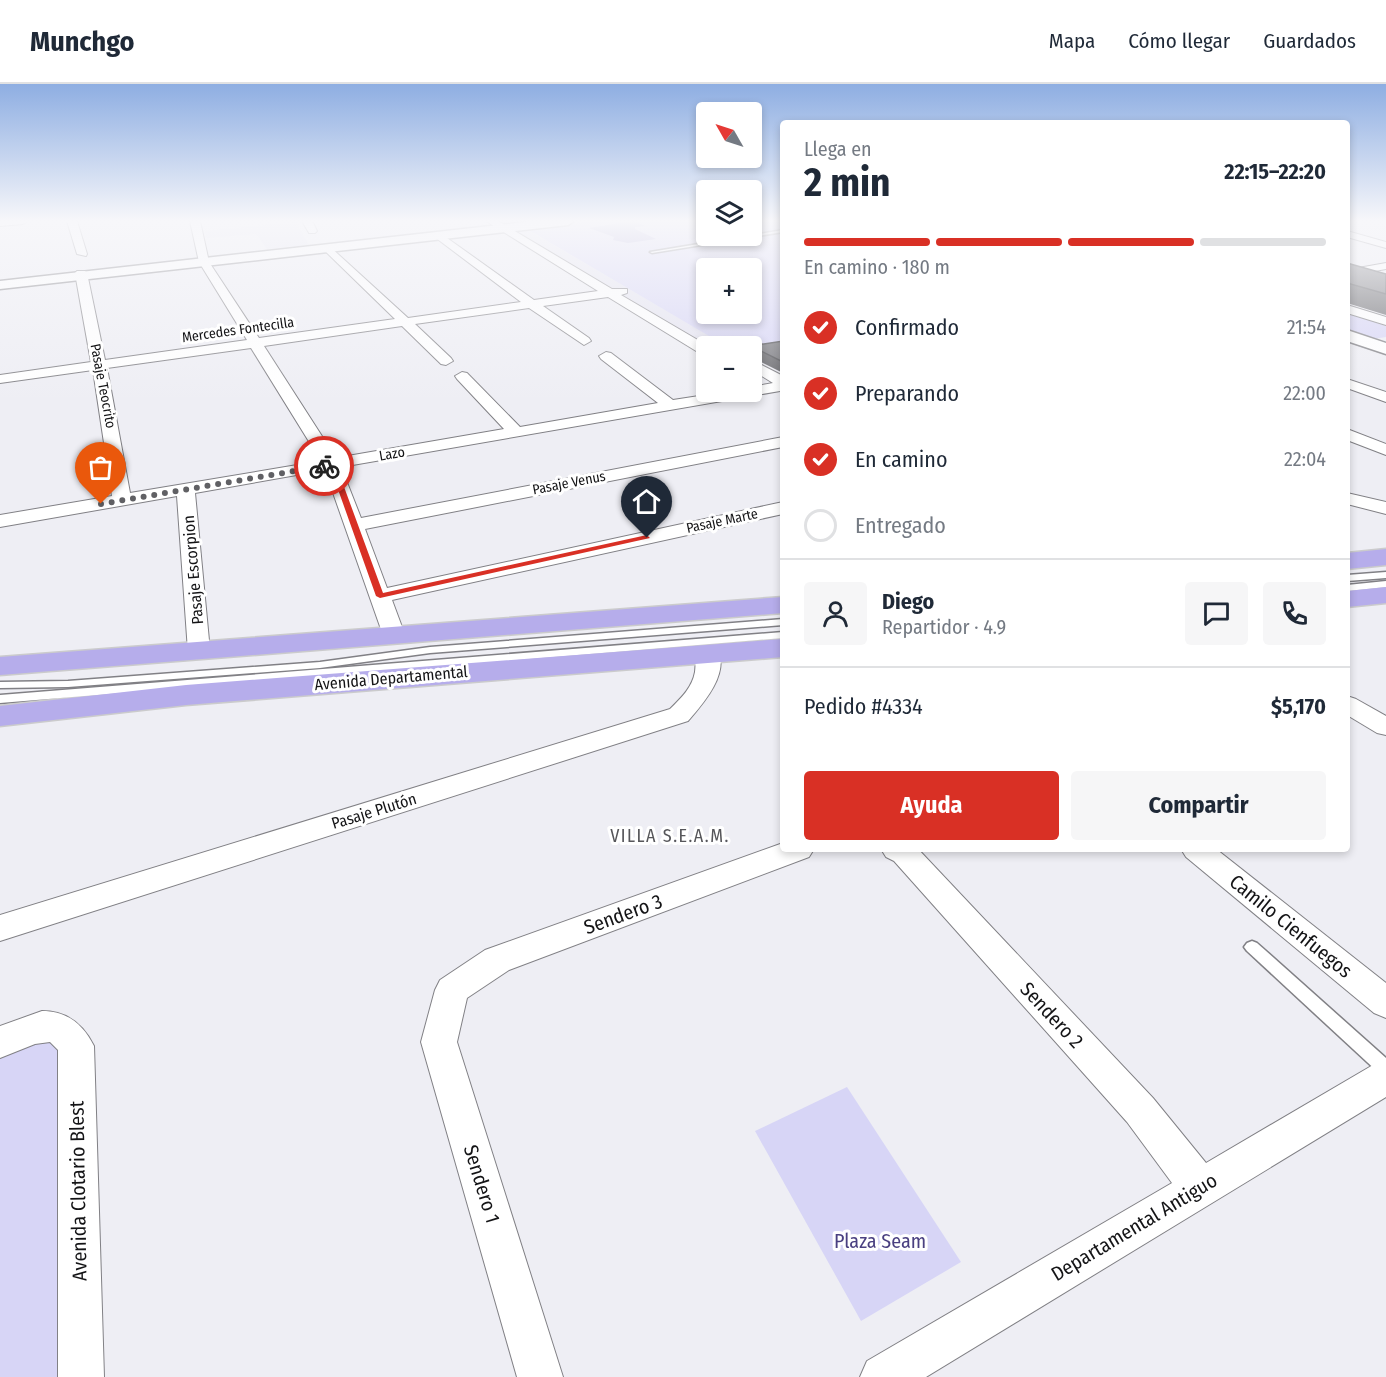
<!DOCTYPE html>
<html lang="es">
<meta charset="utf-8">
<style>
:root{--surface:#fff;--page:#f6f6f7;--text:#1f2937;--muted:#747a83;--line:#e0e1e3;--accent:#d93025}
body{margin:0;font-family:"Fira Sans Condensed",sans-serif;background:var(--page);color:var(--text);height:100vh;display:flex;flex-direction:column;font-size:22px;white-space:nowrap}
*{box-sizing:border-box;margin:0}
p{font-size:20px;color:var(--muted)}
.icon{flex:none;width:33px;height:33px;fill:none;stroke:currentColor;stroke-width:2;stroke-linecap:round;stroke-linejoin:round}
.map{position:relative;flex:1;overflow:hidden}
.panel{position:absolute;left:780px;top:36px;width:570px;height:732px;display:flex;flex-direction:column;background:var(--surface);border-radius:6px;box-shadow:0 3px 9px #0003}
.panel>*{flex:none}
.needle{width:39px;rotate:309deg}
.controls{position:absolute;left:696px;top:18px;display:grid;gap:12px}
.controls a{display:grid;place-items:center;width:66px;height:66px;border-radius:6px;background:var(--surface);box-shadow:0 3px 9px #0003;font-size:30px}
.pin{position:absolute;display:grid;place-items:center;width:51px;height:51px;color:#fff;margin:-62px -26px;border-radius:50% 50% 50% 0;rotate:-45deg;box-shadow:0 0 6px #0007}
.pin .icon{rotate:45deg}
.courier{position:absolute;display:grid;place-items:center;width:60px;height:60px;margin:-30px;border:4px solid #d93025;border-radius:50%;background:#fff;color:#222;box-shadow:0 2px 8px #0007}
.summary em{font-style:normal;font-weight:700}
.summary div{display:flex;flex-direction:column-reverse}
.summary{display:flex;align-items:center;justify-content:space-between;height:102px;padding:0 24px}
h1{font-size:39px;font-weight:700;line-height:45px}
.bar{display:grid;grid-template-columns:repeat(4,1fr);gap:9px 6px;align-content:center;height:72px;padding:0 24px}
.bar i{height:8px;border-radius:4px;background:var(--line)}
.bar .selected{background:var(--accent)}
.bar p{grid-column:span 4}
.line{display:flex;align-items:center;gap:15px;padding:0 24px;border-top:2px solid var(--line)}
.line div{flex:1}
.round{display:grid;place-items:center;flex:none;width:63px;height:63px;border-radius:6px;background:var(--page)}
ol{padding:0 24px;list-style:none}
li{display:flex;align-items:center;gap:18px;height:66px}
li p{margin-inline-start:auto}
li .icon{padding:6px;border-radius:50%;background:var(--accent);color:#fff;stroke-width:4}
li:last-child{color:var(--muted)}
li i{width:33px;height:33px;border:3px solid var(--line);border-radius:50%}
.button{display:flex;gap:12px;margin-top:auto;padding:12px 24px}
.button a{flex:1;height:69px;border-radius:6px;background:var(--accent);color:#fff;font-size:24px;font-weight:700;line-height:69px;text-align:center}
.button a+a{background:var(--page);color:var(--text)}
header{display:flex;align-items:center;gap:36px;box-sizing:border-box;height:84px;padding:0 30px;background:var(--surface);border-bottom:2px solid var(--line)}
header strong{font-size:28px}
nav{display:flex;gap:33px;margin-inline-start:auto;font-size:21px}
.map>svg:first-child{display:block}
.built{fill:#e4e3f0}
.green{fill:#d7d5f6;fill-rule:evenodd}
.water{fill:#a8a4d8}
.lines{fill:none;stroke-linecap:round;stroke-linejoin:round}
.lane-casing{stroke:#818085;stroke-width:3}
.street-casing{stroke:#818085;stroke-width:2}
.secondary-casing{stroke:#818085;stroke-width:3}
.primary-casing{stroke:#cbcbcc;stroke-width:3}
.lane{fill:#fff;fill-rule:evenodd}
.street{fill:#fff;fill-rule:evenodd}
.secondary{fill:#fff;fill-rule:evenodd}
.primary{fill:#b6adeb;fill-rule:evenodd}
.wall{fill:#6a6a6e}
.shaded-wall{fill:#56565a}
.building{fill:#7b7b80;stroke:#56565a;stroke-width:1.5}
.route{fill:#d93025}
.done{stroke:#606064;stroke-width:6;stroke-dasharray:0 10.8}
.labels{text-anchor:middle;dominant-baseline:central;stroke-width:6;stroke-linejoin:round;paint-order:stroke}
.far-street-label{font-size:14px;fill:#141416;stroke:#fff}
.street-label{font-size:16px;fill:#141416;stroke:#fff}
.neighbourhood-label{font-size:18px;letter-spacing:1.5px;fill:#56565a;stroke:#fff}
.near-street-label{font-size:20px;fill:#141416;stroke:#fff}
.near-park-label{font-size:20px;fill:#4a4081;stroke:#fff}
</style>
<header>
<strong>Munchgo</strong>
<nav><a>Mapa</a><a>Cómo llegar</a><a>Guardados</a></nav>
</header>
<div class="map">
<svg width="1386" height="1293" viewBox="0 0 1386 1293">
<rect width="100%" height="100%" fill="#eeeef4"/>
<g class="built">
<polygon points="296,138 309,161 267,165 256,150 207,154 205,147"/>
<polygon points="526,145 727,262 706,262 508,147"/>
</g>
<g class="green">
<path d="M597,137H706V152H752V137H783V267L752,262H726L527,145ZM706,184H752V230H706Z"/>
<polygon points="1347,229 1386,242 1386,253 1373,255 1347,246"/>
<polygon points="62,942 58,1293 0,1293 0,952"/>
<polygon points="847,1003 961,1178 861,1237 755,1047"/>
</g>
<polygon class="water" points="634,137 645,142 635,143 635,145 656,155 628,159 613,156 614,153 589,144"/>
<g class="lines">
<defs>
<g id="lane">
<polygon points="783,146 783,148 652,169 650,168"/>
<polygon points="1386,488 1386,494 1347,497 1347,491"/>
<polygon points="1386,497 1386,503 1347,507 1347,501"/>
<polygon points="783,535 783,541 430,569 320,584 68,603 0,604 0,598 68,597 320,578 430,563"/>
<polygon points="783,548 783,554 0,619 0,611"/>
<polygon points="1252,857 1257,859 1386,974 1386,993 1380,990 1247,867 1244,863 1247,859"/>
</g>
<g id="street">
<polygon points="0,137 28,137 23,140 0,142"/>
<polygon points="67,137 77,137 87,170 86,172 77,170"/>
<path d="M190,137H200L209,178L259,254L395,235L324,166L323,164L328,161L408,234L521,218L436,154V150L440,149L534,216L598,207L486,137H498L612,205H627V209L621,211L708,262L706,271L701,270L608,213L543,222L589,254L591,257L584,261L529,224L415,240L451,274L453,277L446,281L441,280L402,242L264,262L336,374L504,345L457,295L455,292L462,288L467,289L520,343L658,319L601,275L599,272L606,268L611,269L673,316L725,308H752V303L773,299L752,286V276L783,292V307H780L341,383L361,434L783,353V363L365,445L387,504L783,418V430L392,516L405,551L402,556L394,558L386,556L383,551L325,386L195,409L210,567L207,572L199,574L191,572L188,567L177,412L0,443V431L112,412L93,286L0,299V291L91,278L75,189L77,187H85L87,189L105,276L247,256L199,178ZM251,264L321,377L130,409L107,284Z"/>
<polygon points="302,137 312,137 317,147 315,149 309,149"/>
<polygon points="1347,147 1386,158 1386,164 1347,153"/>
<polygon points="1386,179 1386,185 1347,192 1347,186"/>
<polygon points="1347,221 1386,233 1386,241 1347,229"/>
<polygon points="1347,295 1386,308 1386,318 1347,304"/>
<polygon points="1347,345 1386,360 1386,371 1347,356"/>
<polygon points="1347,409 1386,418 1386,430 1347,420"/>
<path d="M708,561L716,563C732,587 703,620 688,637L0,857V831L670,625C681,614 692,604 695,588C696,579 695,570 700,563Z"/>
<polygon points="1347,612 1356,615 1386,632 1386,651 1377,649 1347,631"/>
<polygon points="783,759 783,765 814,765 809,773 509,886 467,914 457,958 563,1293 517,1293 421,958 435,906 440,896 485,866"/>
<polygon points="881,765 918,765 1153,1014 1206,1079 1373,981 1386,976 1386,1013 926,1293 860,1293 867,1277 1172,1099 1127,1038 894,777 886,773"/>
<polygon points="1181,765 1216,765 1386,899 1386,934 1374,929 1186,773"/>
<path d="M42,927C67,927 83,940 94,962L104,1293H58V966L50,958L35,960L0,974V942Z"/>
</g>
<g id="secondary">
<polygon points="534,137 574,137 568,141 0,205 0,197"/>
<polygon points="1347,246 1386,259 1386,270 1347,257"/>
</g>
<g id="primary">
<polygon points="1386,465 1386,481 1347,485 1347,469"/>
<polygon points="1386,503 1386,519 1347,523 1347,507"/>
<polygon points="783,513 783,529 0,591 0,573"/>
<polygon points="783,555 783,573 186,621 0,642 0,622 186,601"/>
</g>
</defs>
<use href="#lane" class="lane-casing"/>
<use href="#street" class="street-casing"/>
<use href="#secondary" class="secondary-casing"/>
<use href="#primary" class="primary-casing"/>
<use href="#lane" class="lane"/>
<use href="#street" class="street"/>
<use href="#secondary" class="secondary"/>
<use href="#primary" class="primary"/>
</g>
<g class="wall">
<polygon points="1347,179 1386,190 1386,231 1347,219"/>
<polygon points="783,257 783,289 753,274 752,262"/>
</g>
<polygon class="shaded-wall" points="753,263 753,274 752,275 752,265"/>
<g class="building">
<polygon points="1347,179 1386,190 1386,210 1347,199"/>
<polygon points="783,257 783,278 753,263 752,265 752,262 750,262"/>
</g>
<linearGradient id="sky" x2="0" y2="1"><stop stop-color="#8eaee2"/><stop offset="0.43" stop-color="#f7f7fa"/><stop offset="1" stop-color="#f7f7fa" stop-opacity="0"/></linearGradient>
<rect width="1386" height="318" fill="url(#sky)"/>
<polygon class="route" points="332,379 336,381 383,509 647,451 650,454 380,514 376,512 330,383 321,382"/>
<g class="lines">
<polyline class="done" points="101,420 324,382"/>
</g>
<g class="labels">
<g class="far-street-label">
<text transform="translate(238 246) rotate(-8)">Mercedes Fontecilla</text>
<text transform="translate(103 302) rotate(79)">Pasaje Teocrito</text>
<text transform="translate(392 370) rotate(-10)">Lazo</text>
<text transform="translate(569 399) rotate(-11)">Pasaje Venus</text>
<text transform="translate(722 437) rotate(-12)">Pasaje Marte</text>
</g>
<g class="street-label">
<text transform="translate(193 486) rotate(-95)">Pasaje Escorpion</text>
<text transform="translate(391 594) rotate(-5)">Avenida Departamental</text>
<text transform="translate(374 727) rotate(-17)">Pasaje Plutón</text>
</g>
<g class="neighbourhood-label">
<text x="670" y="752">VILLA S.E.A.M.</text>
</g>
<g class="near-street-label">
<text transform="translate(623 830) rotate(-20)">Sendero 3</text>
<text transform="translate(1291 842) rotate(39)">Camilo Cienfuegos</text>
<text transform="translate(1052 931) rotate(47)">Sendero 2</text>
<text transform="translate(482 1100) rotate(73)">Sendero 1</text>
<text transform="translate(78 1107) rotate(-91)">Avenida Clotario Blest</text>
<text transform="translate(1134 1143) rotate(-31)">Departamental Antiguo</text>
</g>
<g class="near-park-label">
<text x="880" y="1157">Plaza Seam</text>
</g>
</g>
</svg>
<div class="controls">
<a><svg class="needle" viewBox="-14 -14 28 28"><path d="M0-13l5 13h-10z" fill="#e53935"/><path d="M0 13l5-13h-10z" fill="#747a83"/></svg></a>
<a><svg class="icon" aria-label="layers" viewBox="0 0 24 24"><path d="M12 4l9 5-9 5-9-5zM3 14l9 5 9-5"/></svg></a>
<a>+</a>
<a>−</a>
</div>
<div class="pin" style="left:101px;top:420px;background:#ea580c"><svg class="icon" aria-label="bag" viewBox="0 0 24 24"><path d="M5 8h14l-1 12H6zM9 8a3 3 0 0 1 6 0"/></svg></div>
<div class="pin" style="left:647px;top:454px;background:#1f2937"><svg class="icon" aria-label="home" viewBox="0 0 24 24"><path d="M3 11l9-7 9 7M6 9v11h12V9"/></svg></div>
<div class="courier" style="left:324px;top:382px"><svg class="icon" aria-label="bike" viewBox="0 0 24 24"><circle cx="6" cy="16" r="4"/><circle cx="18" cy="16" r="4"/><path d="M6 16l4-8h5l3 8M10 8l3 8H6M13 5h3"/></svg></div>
<section class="panel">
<div class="summary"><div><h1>2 min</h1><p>Llega en</p></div><em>22:15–22:20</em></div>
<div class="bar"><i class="selected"></i><i class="selected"></i><i class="selected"></i><i></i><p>En camino · 180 m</p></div>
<ol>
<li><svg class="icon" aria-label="check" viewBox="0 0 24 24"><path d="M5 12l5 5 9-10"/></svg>Confirmado<p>21:54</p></li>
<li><svg class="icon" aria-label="check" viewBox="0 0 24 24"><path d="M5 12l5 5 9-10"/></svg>Preparando<p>22:00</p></li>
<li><svg class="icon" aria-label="check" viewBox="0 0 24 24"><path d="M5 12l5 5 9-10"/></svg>En camino<p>22:04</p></li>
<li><i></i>Entregado</li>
</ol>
<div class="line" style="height:108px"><a class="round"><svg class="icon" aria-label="person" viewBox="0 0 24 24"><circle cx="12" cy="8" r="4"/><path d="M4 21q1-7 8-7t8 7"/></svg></a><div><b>Diego</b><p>Repartidor · 4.9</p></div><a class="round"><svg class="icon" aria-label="chat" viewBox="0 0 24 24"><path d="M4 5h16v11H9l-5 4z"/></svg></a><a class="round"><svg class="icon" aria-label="phone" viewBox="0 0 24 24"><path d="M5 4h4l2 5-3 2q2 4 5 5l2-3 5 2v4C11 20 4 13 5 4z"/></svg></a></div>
<div class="line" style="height:78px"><div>Pedido #4334</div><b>$5,170</b></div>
<div class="button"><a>Ayuda</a><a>Compartir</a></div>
</section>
</div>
